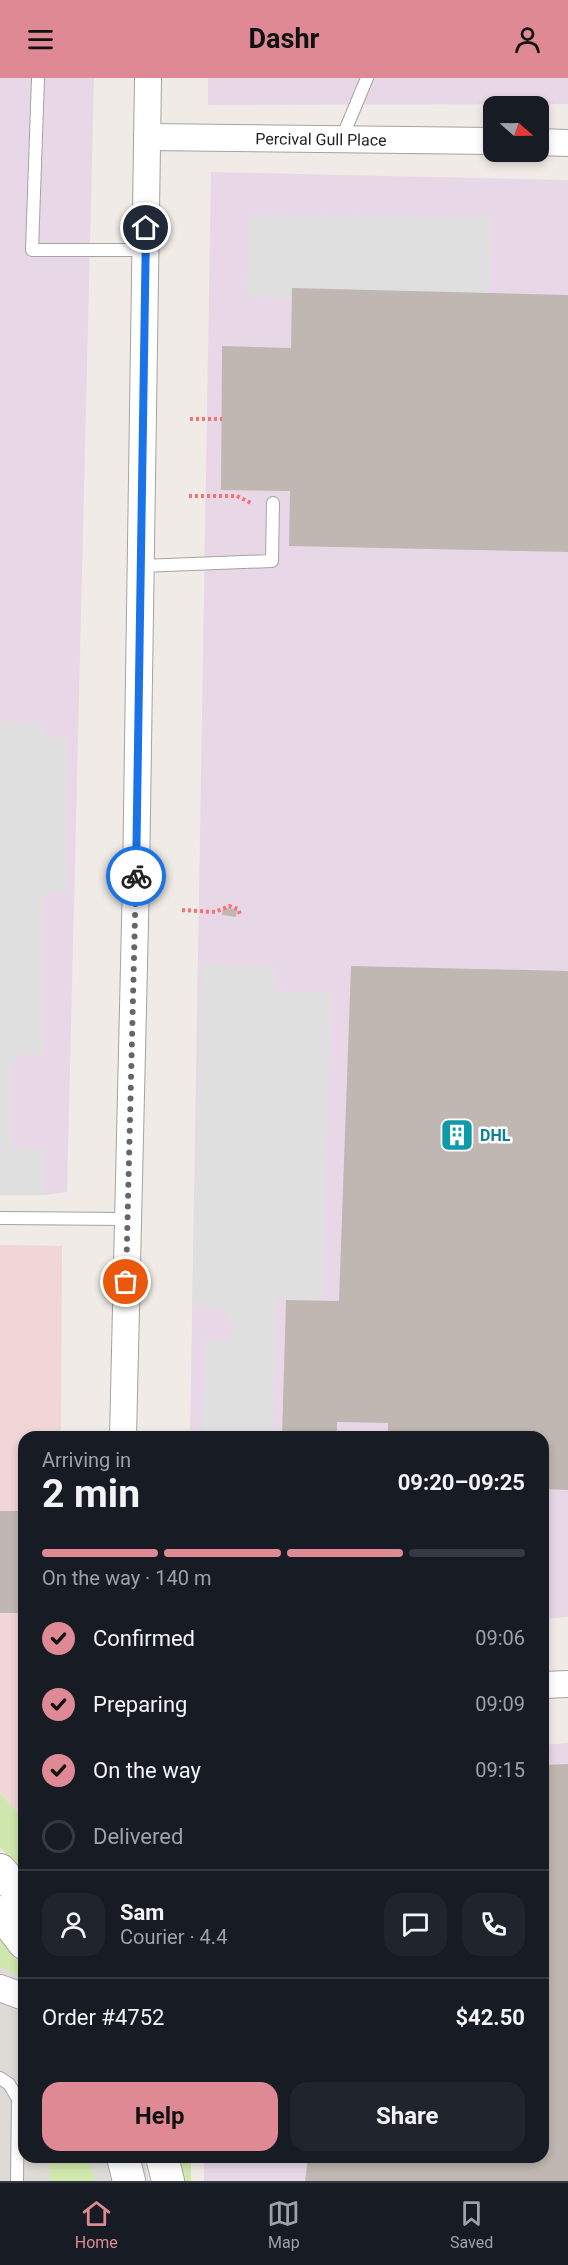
<!DOCTYPE html>
<meta charset="utf-8">
<style>
:root{--surface:#171b24;--page:#20242c;--text:#f1f3f6;--muted:#9ea1a6;--line:#363941;--accent:#de8993}
body{margin:0;font-family:Roboto,sans-serif;background:var(--page);color:var(--text);height:100vh;display:flex;flex-direction:column;font-size:22px;white-space:nowrap}
*{box-sizing:border-box;margin:0}
p{font-size:20px;color:var(--muted)}
.icon{flex:none;width:33px;height:33px;fill:none;stroke:currentColor;stroke-width:2;stroke-linecap:round;stroke-linejoin:round}
.map{position:relative;flex:1;overflow:hidden}
.sheet{position:absolute;left:18px;top:1353px;width:531px;height:732px;display:flex;flex-direction:column;background:var(--surface);border-radius:18px;box-shadow:0 3px 9px #0003}
.sheet>*{flex:none}
.needle{width:39px;rotate:110deg}
.fabs{position:absolute;left:483px;top:18px;display:grid;gap:12px}
.fabs a{display:grid;place-items:center;width:66px;height:66px;border-radius:12px;background:var(--surface);box-shadow:0 3px 9px #0003;font-size:30px}
.pin{position:absolute;display:grid;place-items:center;width:51px;height:51px;color:#fff;margin:-26px;border:3px solid #fff;border-radius:50%;box-shadow:0 2px 6px #0007}
.courier{position:absolute;display:grid;place-items:center;width:60px;height:60px;margin:-30px;border:4px solid #1a73e8;border-radius:50%;background:#fff;color:#222;box-shadow:0 2px 8px #0007}
.headline em{font-style:normal;font-weight:700}
.headline div{display:flex;flex-direction:column-reverse}
.headline{display:flex;align-items:center;justify-content:space-between;height:102px;padding:0 24px}
h1{font-size:39px;font-weight:700;line-height:45px}
.bar{display:grid;grid-template-columns:repeat(4,1fr);gap:9px 6px;align-content:center;height:72px;padding:0 24px}
.bar i{height:8px;border-radius:4px;background:var(--line)}
.bar .selected{background:var(--accent)}
.bar p{grid-column:span 4}
.line{display:flex;align-items:center;gap:15px;padding:0 24px;border-top:2px solid var(--line)}
.line div{flex:1}
.round{display:grid;place-items:center;flex:none;width:63px;height:63px;border-radius:18px;background:var(--page)}
ol{padding:0 24px;list-style:none}
li{display:flex;align-items:center;gap:18px;height:66px}
li p{margin-inline-start:auto}
li .icon{padding:6px;border-radius:50%;background:var(--accent);color:#111;stroke-width:4}
li:last-child{color:var(--muted)}
li i{width:33px;height:33px;border:3px solid var(--line);border-radius:50%}
.button{display:flex;gap:12px;margin-top:auto;padding:12px 24px}
.button a{flex:1;height:69px;border-radius:18px;background:var(--accent);color:#111;font-size:24px;font-weight:700;line-height:69px;text-align:center}
.button a+a{background:var(--page);color:var(--text)}
header{display:flex;justify-content:space-between;align-items:center;height:78px;padding:0 24px;background:var(--accent);color:#111;font-size:27px;font-weight:700}
.tab-bar{display:flex;justify-content:space-around;align-items:center;height:84px;border-top:2px solid var(--line);background:var(--surface);font-size:16px;color:var(--muted)}
.tab-bar a{display:grid;justify-items:center;gap:3px}
.tab-bar .selected{color:var(--accent)}
.map>svg:first-child{display:block}
.commercial{fill:#f0d6d7}
.industrial{fill:#e8d8e7}
.airport{fill:#dedbd7}
.grass{fill:#d0e8ad}
.parking{fill:#dfdfdf}
.building{fill:#c0b7b2}
.lines{fill:none;stroke-linecap:round;stroke-linejoin:round}
.service-casing{stroke:#a3a3a3;stroke-width:14}
.minor-casing{stroke:#a3a3a3;stroke-width:28}
.tertiary-casing{stroke:#a3a3a3;stroke-width:34}
.path{stroke:#f57271;stroke-width:4;stroke-dasharray:3 3;stroke-linecap:butt}
.service{stroke:#fff;stroke-width:12}
.minor{stroke:#fff;stroke-width:26}
.tertiary{stroke:#fff;stroke-width:32}
.done{stroke:#686665;stroke-width:6;stroke-dasharray:0 10.8}
.route{stroke:#1a73e8;stroke-width:8}
.labels{text-anchor:middle;dominant-baseline:central;stroke-width:5;stroke-linejoin:round;paint-order:stroke}
.street-label{font-size:16px;fill:#1f1f1f;stroke:#fff}
.culture-label{font-size:16px;font-weight:bold;fill:#0d838f;stroke:#fff;text-anchor:start}
</style>
<header><svg class="icon" aria-label="menu" viewBox="0 0 24 24"><path d="M4 6h16M4 12h16M4 18h16"/></svg>Dashr<svg class="icon" aria-label="person" viewBox="0 0 24 24"><circle cx="12" cy="8" r="4"/><path d="M4 21q1-7 8-7t8 7"/></svg></header>
<div class="map">
<svg width="568" height="2103" viewBox="0 0 568 2103">
<rect width="100%" height="100%" fill="#f0ebe6"/>
<polygon class="commercial" points="0,1167 62,1168 61,1359 24,1359 24,1742 0,1715"/>
<g class="industrial">
<polygon points="0,0 94,0 67,1114 44,1117 0,1117"/>
<polygon points="208,0 568,0 568,26 208,27"/>
<polygon points="211,94 568,102 568,1539 543,1541 543,1359 190,1359"/>
<polygon points="568,1665 568,2103 204,2103 204,2079 543,2079 543,1667"/>
</g>
<polygon class="airport" points="0,1828 24,1853 24,2079 143,2079 149,2103 0,2103"/>
<g class="grass">
<polygon points="0,1715 24,1742 24,1797 0,1769"/>
<polygon points="0,1854 24,1884 24,1899 0,1889"/>
<polygon points="51,2079 88,2079 95,2103 50,2103"/>
<polygon points="177,2079 191,2079 191,2103 182,2103"/>
</g>
<g class="parking">
<polygon points="249,137 491,139 489,215 292,221 247,218"/>
<polygon points="0,643 42,645 43,660 67,659 66,813 42,815 44,976 22,976 11,986 12,1070 44,1070 44,1117 0,1117"/>
<polygon points="202,886 274,888 273,913 331,914 322,1221 276,1220 272,1359 202,1359 205,1263 231,1263 232,1244 222,1233 192,1226"/>
</g>
<g class="building">
<polygon points="292,210 568,217 568,474 289,468 290,413 221,412 222,268 291,270"/>
<polygon points="223,830 237,831 236,839 222,837"/>
<polygon points="351,888 568,893 568,1412 543,1411 543,1359 388,1359 388,1345 337,1344 337,1359 282,1359 286,1222 339,1223"/>
<rect x="0" y="1433" width="24" height="102"/>
<polygon points="568,1686 568,2103 305,2103 308,2079 543,2079 543,1687"/>
</g>
<g class="lines">
<defs>
<g id="service">
<polyline points="38,0 32,172 145,172"/>
<polyline points="342,60 367,0"/>
<polyline points="141,488 272,483 273,425"/>
<polyline points="0,1140 128,1141"/>
<polyline points="0,2000 9,2006 18,2021 17,2103"/>
</g>
<g id="minor">
<path id="s1" d="M147,59L494,63"/>
<polyline points="538,64 568,65"/>
<polyline points="123,1359 136,801 148,0"/>
<polyline points="543,1607 568,1606"/>
<polyline points="0,1910 24,1919"/>
</g>
<g id="tertiary">
<polyline points="0,1792 24,1820"/>
<polyline points="0,1834 24,1865"/>
<polyline points="123,2079 129,2103"/>
<polyline points="162,2079 168,2103"/>
</g>
</defs>
<use href="#service" class="service-casing"/>
<use href="#minor" class="minor-casing"/>
<use href="#tertiary" class="tertiary-casing"/>
<g class="path">
<polyline points="190,341 222,341"/>
<polyline points="189,418 237,418 253,426"/>
<polyline points="182,832 215,834 229,828 238,831 240,836"/>
</g>
<use href="#service" class="service"/>
<use href="#minor" class="minor"/>
<use href="#tertiary" class="tertiary"/>
</g>
<g class="lines">
<polyline class="done" points="126,1204 136,798"/>
<polyline class="route" points="136,798 146,150"/>
</g>
<defs>
<symbol id="building-square" viewBox="-11 -11 22 22"><rect x="-9" y="-9" width="18" height="18" rx="4" fill="#0f9aa8" stroke="#fff"/><path d="M-4-6H4V6H1V3H-1V6H-4ZM-2.5-4.3h1.7v1.8h-1.7ZM.8-4.3h1.7v1.8H.8ZM-2.5-1h1.7V.8h-1.7ZM.8-1h1.7V.8H.8Z" fill="#fff"/></symbol>
</defs>
<g fill-rule="evenodd">
<use href="#building-square" x="438" y="1038" width="38" height="38"/>
</g>
<g class="labels">
<g class="street-label">
<text stroke="none"><textPath href="#s1" startOffset="174">Percival Gull Place</textPath></text>
</g>
<g class="culture-label">
<text x="480" y="1057">DHL</text>
</g>
</g>
</svg>
<div class="fabs">
<a><svg class="needle" viewBox="-14 -14 28 28"><path d="M0-13l5 13h-10z" fill="#e53935"/><path d="M0 13l5-13h-10z" fill="#9ea1a6"/></svg></a>
</div>
<div class="pin" style="left:126px;top:1204px;background:#ea580c"><svg class="icon" aria-label="bag" viewBox="0 0 24 24"><path d="M5 8h14l-1 12H6zM9 8a3 3 0 0 1 6 0"/></svg></div>
<div class="pin" style="left:146px;top:150px;background:#1f2937"><svg class="icon" aria-label="home" viewBox="0 0 24 24"><path d="M3 11l9-7 9 7M6 9v11h12V9"/></svg></div>
<div class="courier" style="left:136px;top:798px"><svg class="icon" aria-label="bike" viewBox="0 0 24 24"><circle cx="6" cy="16" r="4"/><circle cx="18" cy="16" r="4"/><path d="M6 16l4-8h5l3 8M10 8l3 8H6M13 5h3"/></svg></div>
<section class="sheet">
<div class="headline"><div><h1>2 min</h1><p>Arriving in</p></div><em>09:20–09:25</em></div>
<div class="bar"><i class="selected"></i><i class="selected"></i><i class="selected"></i><i></i><p>On the way · 140 m</p></div>
<ol>
<li><svg class="icon" aria-label="check" viewBox="0 0 24 24"><path d="M5 12l5 5 9-10"/></svg>Confirmed<p>09:06</p></li>
<li><svg class="icon" aria-label="check" viewBox="0 0 24 24"><path d="M5 12l5 5 9-10"/></svg>Preparing<p>09:09</p></li>
<li><svg class="icon" aria-label="check" viewBox="0 0 24 24"><path d="M5 12l5 5 9-10"/></svg>On the way<p>09:15</p></li>
<li><i></i>Delivered</li>
</ol>
<div class="line" style="height:108px"><a class="round"><svg class="icon" aria-label="person" viewBox="0 0 24 24"><circle cx="12" cy="8" r="4"/><path d="M4 21q1-7 8-7t8 7"/></svg></a><div><b>Sam</b><p>Courier · 4.4</p></div><a class="round"><svg class="icon" aria-label="chat" viewBox="0 0 24 24"><path d="M4 5h16v11H9l-5 4z"/></svg></a><a class="round"><svg class="icon" aria-label="phone" viewBox="0 0 24 24"><path d="M5 4h4l2 5-3 2q2 4 5 5l2-3 5 2v4C11 20 4 13 5 4z"/></svg></a></div>
<div class="line" style="height:78px"><div>Order #4752</div><b>$42.50</b></div>
<div class="button"><a>Help</a><a>Share</a></div>
</section>
</div>
<nav class="tab-bar">
<a class="selected"><svg class="icon" aria-label="home" viewBox="0 0 24 24"><path d="M3 11l9-7 9 7M6 9v11h12V9"/></svg>Home</a>
<a><svg class="icon" aria-label="map" viewBox="0 0 24 24"><path d="M3 6l6-2 6 2 6-2v14l-6 2-6-2-6 2zM9 4v14M15 6v14"/></svg>Map</a>
<a><svg class="icon" aria-label="saved" viewBox="0 0 24 24"><path d="M7 4h10v16l-5-4-5 4z"/></svg>Saved</a>
</nav>
